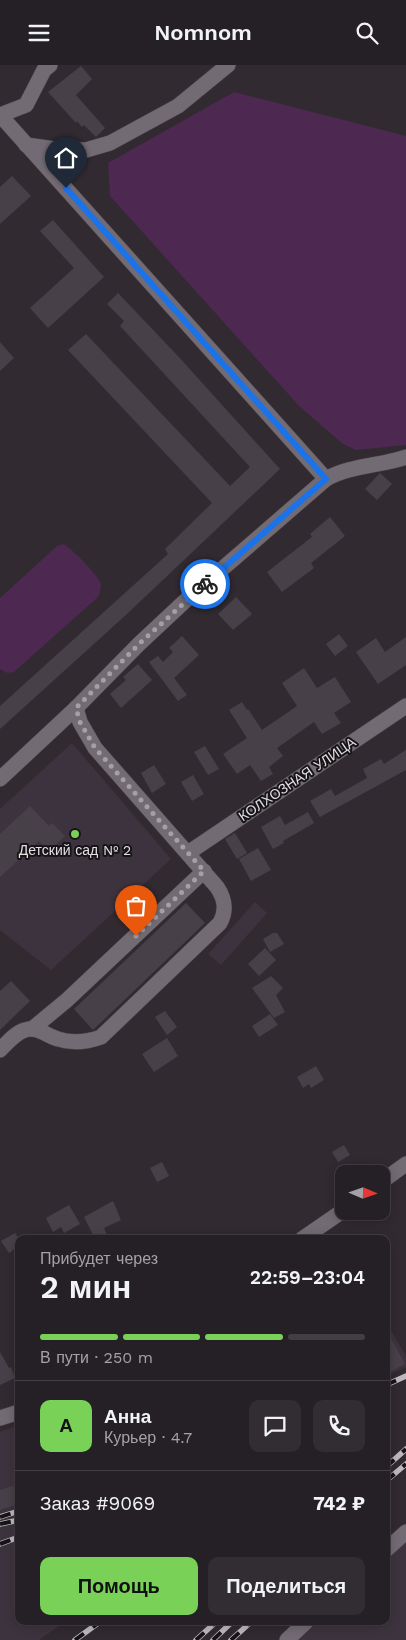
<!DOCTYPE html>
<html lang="ru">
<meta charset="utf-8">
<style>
:root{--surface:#252025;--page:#312d32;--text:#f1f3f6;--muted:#a3a3a7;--line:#423e42;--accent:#79d158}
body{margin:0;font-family:"Work Sans",sans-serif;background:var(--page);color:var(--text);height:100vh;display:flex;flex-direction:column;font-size:19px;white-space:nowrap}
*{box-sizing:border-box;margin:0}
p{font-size:16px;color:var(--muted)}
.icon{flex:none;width:28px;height:28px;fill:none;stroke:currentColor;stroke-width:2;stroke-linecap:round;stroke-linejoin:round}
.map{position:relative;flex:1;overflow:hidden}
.details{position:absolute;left:15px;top:1170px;width:375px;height:390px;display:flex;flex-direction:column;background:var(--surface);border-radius:10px;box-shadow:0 2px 12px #0003,0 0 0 1px var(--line)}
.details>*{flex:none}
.needle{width:32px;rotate:92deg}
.fabs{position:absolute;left:335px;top:1100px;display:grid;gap:10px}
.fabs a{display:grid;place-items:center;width:55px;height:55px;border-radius:10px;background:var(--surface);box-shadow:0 2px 12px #0003,0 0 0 1px var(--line);font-size:25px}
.pin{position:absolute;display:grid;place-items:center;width:42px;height:42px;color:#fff;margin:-51px -21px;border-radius:50% 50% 50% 0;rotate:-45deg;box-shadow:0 0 5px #0007}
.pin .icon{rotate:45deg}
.courier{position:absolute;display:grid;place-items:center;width:50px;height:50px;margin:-25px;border:4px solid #1a73e8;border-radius:50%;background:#fff;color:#222;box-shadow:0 1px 6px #0007}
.head em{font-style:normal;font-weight:600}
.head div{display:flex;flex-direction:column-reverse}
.head{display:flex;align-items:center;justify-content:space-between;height:85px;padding:0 25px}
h1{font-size:32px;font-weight:600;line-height:38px}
.bar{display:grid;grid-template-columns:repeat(4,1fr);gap:8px 5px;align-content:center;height:60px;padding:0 25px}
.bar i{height:6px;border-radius:4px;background:var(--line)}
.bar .selected{background:var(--accent)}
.bar p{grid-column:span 4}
.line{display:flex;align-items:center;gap:12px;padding:0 25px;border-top:1px solid var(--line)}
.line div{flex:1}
.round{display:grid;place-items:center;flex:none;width:52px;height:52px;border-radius:10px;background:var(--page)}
.primary-button{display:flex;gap:10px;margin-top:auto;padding:10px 25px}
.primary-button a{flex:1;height:58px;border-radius:10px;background:var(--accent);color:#111;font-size:20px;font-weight:600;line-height:58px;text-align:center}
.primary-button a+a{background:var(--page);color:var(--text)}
header{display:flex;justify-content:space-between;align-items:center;height:65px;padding:0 25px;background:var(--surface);font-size:22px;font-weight:600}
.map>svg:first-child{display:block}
.built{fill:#3d333e}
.green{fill:#4d2851}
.building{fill:#474048}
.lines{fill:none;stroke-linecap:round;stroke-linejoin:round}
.minor-casing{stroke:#4e484e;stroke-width:16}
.minor{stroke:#736b73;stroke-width:15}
.rail-casing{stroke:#beb9be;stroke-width:5.5}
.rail{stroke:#171417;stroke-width:4;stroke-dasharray:11;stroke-linecap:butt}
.done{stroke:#a5a0a5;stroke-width:5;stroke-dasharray:0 9}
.route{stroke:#1a73e8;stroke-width:6}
.poi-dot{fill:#79d158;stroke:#171417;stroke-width:2}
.labels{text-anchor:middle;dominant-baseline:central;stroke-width:4;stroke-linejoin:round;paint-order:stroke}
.street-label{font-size:14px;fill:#e3dfe3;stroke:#171417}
.poi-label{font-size:14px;fill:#e3dfe3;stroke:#171417}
</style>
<header><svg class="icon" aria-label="menu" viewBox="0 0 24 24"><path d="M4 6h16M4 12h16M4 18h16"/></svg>Nomnom<svg class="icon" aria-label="search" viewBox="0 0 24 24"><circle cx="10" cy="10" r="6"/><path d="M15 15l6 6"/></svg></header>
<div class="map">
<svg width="406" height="1575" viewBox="0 0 406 1575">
<rect width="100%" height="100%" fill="#312a31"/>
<g class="built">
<polygon points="72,678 171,794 51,905 0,865 0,744"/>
<polygon points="255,837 267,848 221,900 208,889"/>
<polygon points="386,1257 406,1291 406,1302 386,1311"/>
<polygon points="19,1360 19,1556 66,1556 39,1575 0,1575 0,1367"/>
<polygon points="406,1477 406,1575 299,1575 319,1556 386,1556 386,1495"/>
</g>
<g class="green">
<polygon points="234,27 406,71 406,380 356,385 343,379 299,341 110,131 108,98"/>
<path d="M64,479C72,484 97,509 100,517C102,522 100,527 98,532L14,607L7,608L0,604V533L57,481Z"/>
</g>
<g class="building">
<polygon points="81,1 92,14 76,30 105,63 96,72 84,60 82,62 77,56 76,58 48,27"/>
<polygon points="12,111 31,131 0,159 0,122"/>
<polygon points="53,155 104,212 48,263 30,243 74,203 40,166"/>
<polygon points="118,228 177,290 280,404 127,549 0,664 0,641 168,489 165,484 212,438 68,285 86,269 230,421 250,402 120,261 124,256 107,239"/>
<polygon points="0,277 14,293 0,306"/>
<polygon points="380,408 392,419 377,435 365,424"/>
<polygon points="330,452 345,471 311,498 314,503 282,527 267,507 312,472 310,469"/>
<polygon points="236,532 252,549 233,565 218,549"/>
<polygon points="339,569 348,581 335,591 326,579"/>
<polygon points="182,571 199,590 174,613 187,630 178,636 149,597 158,591 163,597 173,587 169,583"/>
<polygon points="406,572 406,600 378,619 356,587 376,573 385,587"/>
<polygon points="138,599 152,615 121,643 110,629 126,615 123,612"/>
<polygon points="304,603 317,623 335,612 351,637 334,648 341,658 322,669 314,657 277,683 283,691 269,702 273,709 261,716 250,700 237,709 223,689 247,673 229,645 242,637 247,645 248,644 262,665 297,641 282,618"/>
<polygon points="205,681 219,704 208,710 194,687"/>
<polygon points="406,685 406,705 320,752 310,736 331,724 335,731 367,713 363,704 381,694 384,699"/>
<polygon points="154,700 166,719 152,728 141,708"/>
<polygon points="193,710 204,729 192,736 181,717"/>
<polygon points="30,741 49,761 52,758 65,771 49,786 39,776 0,812 0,769"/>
<polygon points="308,747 314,758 283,776 284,778 273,784 261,762 280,751 285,760"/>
<polygon points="235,768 247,788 237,794 225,774"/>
<polygon points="258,783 271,805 251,816 239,794"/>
<polygon points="186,838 205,858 93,965 74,944"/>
<polygon points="273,868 277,868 284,879 270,887 263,874"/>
<polygon points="265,883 276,895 259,911 248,899"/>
<polygon points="271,911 283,923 276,930 285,947 274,953 252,923"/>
<polygon points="11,916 30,936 0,965 0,926"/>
<polygon points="165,946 177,962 167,970 155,952"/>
<polygon points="270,949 278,960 259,972 252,961"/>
<polygon points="167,973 178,991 154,1007 142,989"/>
<polygon points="316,1001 324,1015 311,1023 309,1019 303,1023 297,1012"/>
<polygon points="344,1080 350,1090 338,1097 332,1087"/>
<polygon points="162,1097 169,1111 157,1117 150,1103"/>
<polygon points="113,1136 121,1155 104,1163 107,1170 99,1174 95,1174 84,1152"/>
<polygon points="69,1140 80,1159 64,1168 61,1162 53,1167 46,1153"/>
<polygon points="15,1168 19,1174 19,1181 9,1188 1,1176"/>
<polygon points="386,1264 405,1299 386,1309"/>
<polygon points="0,1287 9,1303 11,1302 15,1313 0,1320"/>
<polygon points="19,1419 19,1439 0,1445 0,1425"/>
</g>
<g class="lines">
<defs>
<g id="minor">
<polyline points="0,50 326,414"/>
<polyline points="0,50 26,40 44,5 50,0"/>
<polyline points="26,80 55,84 86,85 110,78 178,41 228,0"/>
<path d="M0,714L76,643L139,579L185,536L326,414C351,400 380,401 406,392"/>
<polyline points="188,788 406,641"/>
<polyline points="32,964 67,935 204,806"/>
<path d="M0,985C7,978 15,968 25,965C37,961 47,971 58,974C73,979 87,977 101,972L220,858C227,845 225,834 217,822L95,683L80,657L76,643"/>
<polyline points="381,1117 406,1099"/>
<polyline points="302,1174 344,1145"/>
<polyline points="0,1353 19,1347"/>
<polyline points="386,1485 406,1467"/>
<polyline points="287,1575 307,1556"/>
</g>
</defs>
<use href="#minor" class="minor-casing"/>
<use href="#minor" class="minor"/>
<defs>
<g id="rail">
<polyline points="386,1320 406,1311"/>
<polyline points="386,1402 406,1384"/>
<polyline points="386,1416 406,1399"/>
<polyline points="0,1452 19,1446"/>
<polyline points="0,1459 19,1455"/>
<polyline points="0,1479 19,1472"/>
<polyline points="75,1575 101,1556"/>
<polyline points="196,1575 217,1556"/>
<polyline points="213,1575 233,1556"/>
<polyline points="231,1575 252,1556"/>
</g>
</defs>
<use href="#rail" class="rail-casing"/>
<use href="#rail" class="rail"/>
</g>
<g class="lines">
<polyline class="done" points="136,871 204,806 95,683 80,657 76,643 139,579 205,519"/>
<polyline class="route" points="66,123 326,414 205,519"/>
</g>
<circle class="poi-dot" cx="75" cy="769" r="5"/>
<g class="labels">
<g class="street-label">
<text transform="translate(297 714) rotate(-34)">КОЛХОЗНАЯ УЛИЦА</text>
</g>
<g class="poi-label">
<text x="75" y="785">Детский сад № 2</text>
</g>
</g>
</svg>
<div class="fabs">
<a><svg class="needle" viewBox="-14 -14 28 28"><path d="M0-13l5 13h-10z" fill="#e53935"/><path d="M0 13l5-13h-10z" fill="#a3a3a7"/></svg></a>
</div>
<div class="pin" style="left:136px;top:871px;background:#ea580c"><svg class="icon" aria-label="bag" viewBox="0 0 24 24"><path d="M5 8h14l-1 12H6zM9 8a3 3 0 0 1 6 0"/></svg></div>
<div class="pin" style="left:66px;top:123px;background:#1f2937"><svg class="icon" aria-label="home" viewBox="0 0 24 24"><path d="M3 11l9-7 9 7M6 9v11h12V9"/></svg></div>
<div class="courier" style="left:205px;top:519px"><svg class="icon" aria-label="bike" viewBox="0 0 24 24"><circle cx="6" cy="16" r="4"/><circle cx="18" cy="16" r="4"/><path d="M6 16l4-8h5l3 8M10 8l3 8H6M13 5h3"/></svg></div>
<section class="details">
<div class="head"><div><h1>2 мин</h1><p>Прибудет через</p></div><em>22:59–23:04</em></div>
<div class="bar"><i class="selected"></i><i class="selected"></i><i class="selected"></i><i></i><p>В пути · 250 m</p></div>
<div class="line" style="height:90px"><b class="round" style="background:var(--accent);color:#111">А</b><div><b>Анна</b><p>Курьер · 4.7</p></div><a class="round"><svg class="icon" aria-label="chat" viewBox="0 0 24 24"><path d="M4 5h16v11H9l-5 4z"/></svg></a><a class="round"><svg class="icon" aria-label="phone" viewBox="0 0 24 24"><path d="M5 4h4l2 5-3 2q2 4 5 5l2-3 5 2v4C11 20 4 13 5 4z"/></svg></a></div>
<div class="line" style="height:65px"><div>Заказ #9069</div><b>742 ₽</b></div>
<div class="primary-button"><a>Помощь</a><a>Поделиться</a></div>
</section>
</div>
